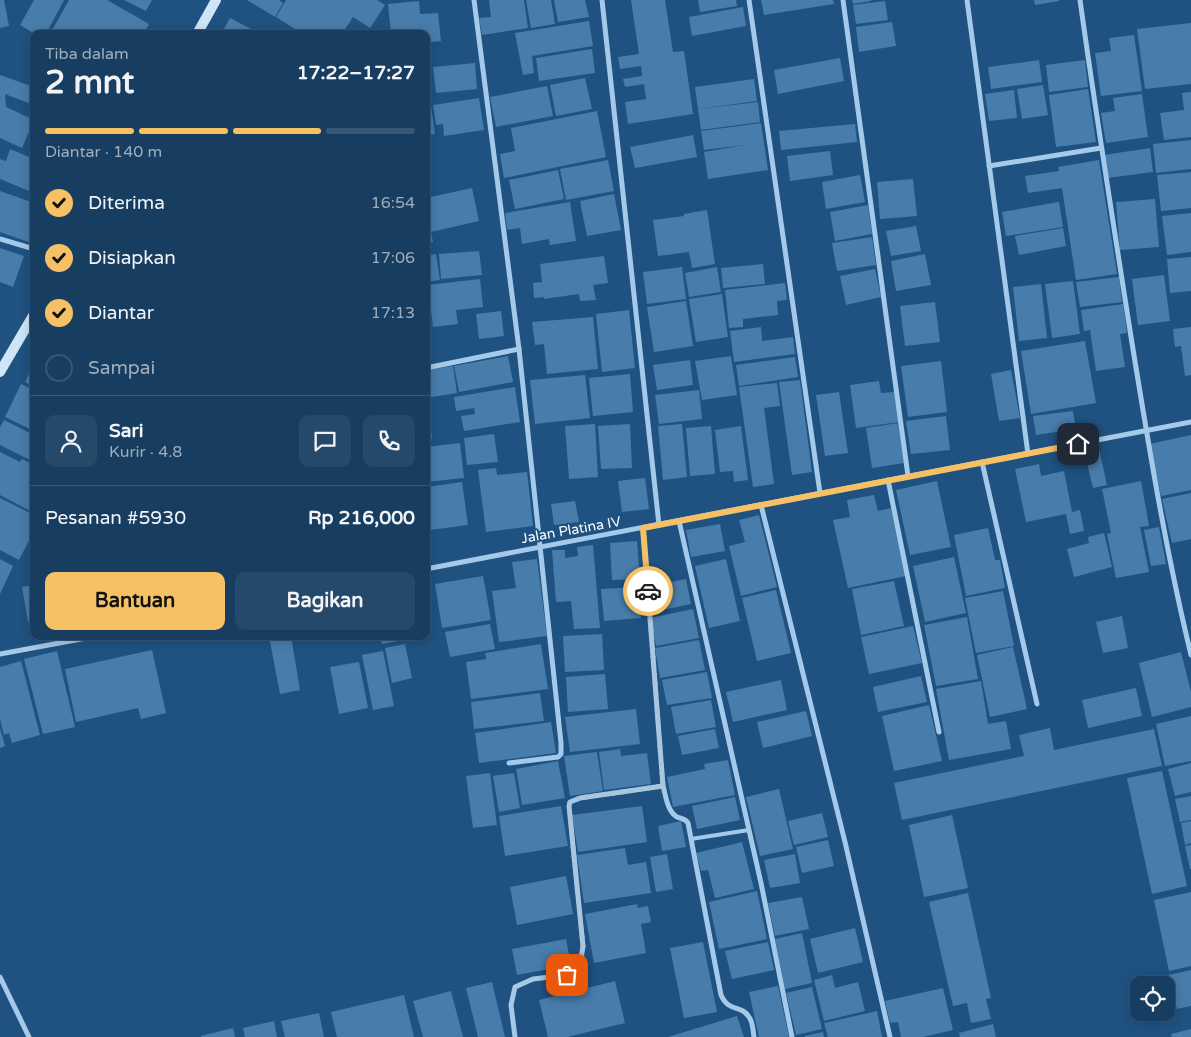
<!DOCTYPE html>
<html lang="id">
<meta charset="utf-8">
<style>
:root{--surface:#173e61;--page:#24496a;--text:#f1f3f6;--muted:#9eaebd;--line:#365776;--accent:#f6c065}
body{margin:0;font-family:"Varela Round",sans-serif;background:var(--page);color:var(--text);height:100vh;display:flex;flex-direction:column;font-size:19px;white-space:nowrap}
*{box-sizing:border-box;margin:0}
p{font-size:16px;color:var(--muted)}
.icon{flex:none;width:28px;height:28px;fill:none;stroke:currentColor;stroke-width:2;stroke-linecap:round;stroke-linejoin:round}
.map{position:relative;flex:1;overflow:hidden}
.panel{position:absolute;left:30px;top:30px;width:400px;height:610px;display:flex;flex-direction:column;background:var(--surface);border-radius:10px;box-shadow:0 2px 12px #0003,0 0 0 1px var(--line)}
.panel>*{flex:none}
.fabs{position:absolute;left:1130px;top:976px;display:grid;gap:10px}
.fabs a{display:grid;place-items:center;width:45px;height:45px;border-radius:10px;background:var(--surface);box-shadow:0 2px 12px #0003,0 0 0 1px var(--line);font-size:25px}
.pin{position:absolute;display:grid;place-items:center;width:42px;height:42px;color:#fff;margin:-21px;border-radius:10px;box-shadow:0 2px 8px #0006}
.courier{position:absolute;display:grid;place-items:center;width:50px;height:50px;margin:-25px;border:4px solid #f6c065;border-radius:50%;background:#fff;color:#222;box-shadow:0 1px 6px #0007}
.summary em{font-style:normal;font-weight:800}
.summary div{display:flex;flex-direction:column-reverse}
.summary{display:flex;align-items:center;justify-content:space-between;height:85px;padding:0 15px}
h1{font-size:32px;font-weight:800;line-height:38px}
.bar{display:grid;grid-template-columns:repeat(4,1fr);gap:8px 5px;align-content:center;height:60px;padding:0 15px}
.bar i{height:6px;border-radius:4px;background:var(--line)}
.bar .on{background:var(--accent)}
.bar p{grid-column:span 4}
.line{display:flex;align-items:center;gap:12px;padding:0 15px;border-top:1px solid var(--line)}
.line div{flex:1}
.round{display:grid;place-items:center;flex:none;width:52px;height:52px;border-radius:10px;background:var(--page)}
ol{padding:0 15px;list-style:none}
li{display:flex;align-items:center;gap:15px;height:55px}
li p{margin-inline-start:auto}
li .icon{padding:5px;border-radius:50%;background:var(--accent);color:#111;stroke-width:4}
li:last-child{color:var(--muted)}
li i{width:28px;height:28px;border:2px solid var(--line);border-radius:50%}
.cta{display:flex;gap:10px;margin-top:auto;padding:10px 15px}
.cta a{flex:1;height:58px;border-radius:10px;background:var(--accent);color:#111;font-size:20px;font-weight:800;line-height:58px;text-align:center}
.cta a+a{background:var(--page);color:var(--text)}
.map>svg:first-child{display:block}
.building{fill:#487caa}
.lines{fill:none;stroke-linecap:round;stroke-linejoin:round}
.lane{stroke:#a5c9e8;stroke-width:4}
.street{stroke:#a5c9e8;stroke-width:5}
.secondary{stroke:#d0e4f7;stroke-width:10}
.done{stroke:#b1c2d3;stroke-width:5;stroke-dasharray:0 9}
.route{stroke:#f6c065;stroke-width:6}
.labels{text-anchor:middle;dominant-baseline:central;stroke-width:4;stroke-linejoin:round;paint-order:stroke}
.street-label{font-size:14px;fill:#fff;stroke:#1f5281}
</style>
<div class="map">
<svg width="1191" height="1037" viewBox="0 0 1191 1037">
<rect width="100%" height="100%" fill="#1f5281"/>
<g class="building">
<polygon points="0,0 4,0 9,26 0,28"/>
<polygon points="34,0 64,0 46,34 35,34 20,25"/>
<polygon points="69,0 107,0 149,24 144,34 50,34"/>
<polygon points="124,0 152,0 146,11"/>
<polygon points="247,0 279,0 283,3 275,17"/>
<polygon points="286,0 377,0 385,5 370,28 353,17 342,34 303,34 276,17"/>
<polygon points="489,0 524,0 528,28 482,35 479,18 491,17"/>
<polygon points="526,0 551,0 555,24 531,28"/>
<polygon points="554,0 585,0 589,17 558,22"/>
<polygon points="631,0 665,0 673,52 684,51 693,114 628,124 625,102 646,99 644,84 625,87 623,79 642,76 641,66 620,69 618,57 639,54"/>
<polygon points="698,0 736,0 737,6 700,12"/>
<polygon points="761,0 833,0 834,4 764,15"/>
<polygon points="852,0 871,0 871,1 853,4"/>
<polygon points="1034,0 1059,0 1059,1 1035,5"/>
<polygon points="419,1 420,14 438,13 441,41 430,42 431,54 426,55 426,34 391,34 388,4"/>
<polygon points="885,1 888,20 856,24 853,5"/>
<polygon points="743,7 746,26 692,36 689,17"/>
<polygon points="230,18 255,31 254,34 221,34"/>
<polygon points="589,21 593,46 532,56 534,73 523,75 515,33"/>
<polygon points="892,22 896,46 859,52 856,27"/>
<polygon points="1191,23 1191,84 1145,89 1137,29"/>
<polygon points="1134,35 1142,91 1101,96 1095,53 1111,51 1109,38"/>
<polygon points="592,49 595,73 539,81 536,58"/>
<polygon points="840,58 844,81 778,94 774,70"/>
<polygon points="1039,60 1042,82 991,89 988,67"/>
<polygon points="1085,60 1088,87 1049,92 1046,65"/>
<polygon points="475,63 477,89 436,93 433,67"/>
<polygon points="426,73 435,134 426,135"/>
<polygon points="0,75 34,87 34,96 31,104 5,94 6,107 34,120 22,148 0,138"/>
<polygon points="585,78 592,109 556,116 550,85"/>
<polygon points="754,79 757,101 698,109 695,87"/>
<polygon points="1043,85 1048,115 1022,119 1017,89"/>
<polygon points="547,86 553,116 496,127 490,97"/>
<polygon points="1088,89 1096,142 1056,147 1049,95"/>
<polygon points="1014,90 1017,118 989,121 985,94"/>
<polygon points="1191,92 1191,137 1164,140 1160,113 1184,110 1182,93"/>
<polygon points="1142,94 1148,137 1106,143 1101,113 1115,111 1113,98"/>
<polygon points="479,98 484,130 444,136 443,124 436,125 433,105"/>
<polygon points="758,102 760,122 701,130 698,109"/>
<polygon points="597,111 606,157 504,178 500,154 515,151 511,128"/>
<polygon points="761,123 768,170 708,179 704,152 744,145 704,150 701,131"/>
<polygon points="855,124 857,142 781,150 779,131"/>
<polygon points="693,135 697,157 635,168 630,147"/>
<polygon points="1191,140 1191,169 1156,173 1153,144"/>
<polygon points="1150,148 1153,172 1107,178 1104,155"/>
<polygon points="10,149 34,159 34,193 0,179 0,159 6,161"/>
<polygon points="830,151 833,175 790,181 787,156"/>
<polygon points="608,160 614,191 566,200 560,169"/>
<polygon points="1099,160 1117,274 1076,280 1062,188 1028,193 1025,176 1059,171 1058,167"/>
<polygon points="558,170 564,199 515,209 509,180"/>
<polygon points="1191,172 1191,208 1161,211 1157,175"/>
<polygon points="860,175 865,202 826,209 822,182"/>
<polygon points="913,179 917,216 880,219 877,182"/>
<polygon points="472,188 479,221 431,232 433,242 426,243 426,198"/>
<polygon points="0,191 34,203 34,244 0,232"/>
<polygon points="614,194 621,230 587,236 580,201"/>
<polygon points="1155,199 1159,247 1120,250 1116,202"/>
<polygon points="570,202 576,241 550,245 549,239 522,244 520,228 507,230 505,213"/>
<polygon points="1059,202 1063,227 1006,236 1002,212"/>
<polygon points="868,205 872,234 835,241 830,212"/>
<polygon points="707,210 715,264 692,268 689,252 658,256 653,220 684,216 684,214"/>
<polygon points="1191,213 1191,252 1167,255 1162,216"/>
<polygon points="916,226 921,251 891,256 886,231"/>
<polygon points="1063,228 1066,246 1019,255 1015,236"/>
<polygon points="872,237 876,265 837,271 832,243"/>
<polygon points="0,248 24,256 13,287 0,282"/>
<polygon points="479,251 482,275 441,279 439,254"/>
<polygon points="436,254 440,280 426,282 426,256"/>
<polygon points="925,254 931,285 896,291 891,261"/>
<polygon points="604,256 608,283 593,285 596,300 580,301 579,294 544,299 544,297 534,298 533,283 542,282 540,264"/>
<polygon points="1191,257 1191,291 1170,293 1167,259"/>
<polygon points="763,264 765,284 723,288 721,268"/>
<polygon points="682,267 686,299 647,304 643,272"/>
<polygon points="717,267 721,292 689,297 685,273"/>
<polygon points="875,269 881,297 846,305 840,276"/>
<polygon points="1164,275 1170,321 1138,325 1132,279"/>
<polygon points="1119,277 1122,302 1080,307 1076,282"/>
<polygon points="480,279 483,307 456,310 458,324 433,327 428,285"/>
<polygon points="1073,281 1080,334 1052,338 1045,284"/>
<polygon points="785,283 787,300 777,301 778,315 743,319 743,327 729,328 725,290"/>
<polygon points="1041,284 1047,338 1019,341 1013,287"/>
<polygon points="722,294 728,337 696,342 689,299"/>
<polygon points="686,301 693,346 654,352 647,307"/>
<polygon points="935,302 940,342 905,346 900,306"/>
<polygon points="1123,304 1127,333 1120,334 1125,367 1096,371 1090,330 1084,331 1081,310"/>
<polygon points="629,310 635,368 602,372 596,314"/>
<polygon points="426,311 428,311 430,335 426,336"/>
<polygon points="501,311 504,336 479,339 476,314"/>
<polygon points="593,317 598,369 547,374 544,344 535,345 532,322"/>
<polygon points="761,327 762,341 793,337 795,354 734,362 730,331"/>
<polygon points="1191,327 1191,375 1185,376 1181,346 1175,347 1173,329"/>
<polygon points="1085,341 1096,403 1031,414 1021,351"/>
<polygon points="508,356 513,382 459,392 454,366"/>
<polygon points="731,356 737,395 702,400 695,361"/>
<polygon points="795,357 798,377 739,386 736,365"/>
<polygon points="690,360 693,385 657,390 653,365"/>
<polygon points="941,361 947,412 908,417 901,366"/>
<polygon points="34,364 34,387 25,382"/>
<polygon points="453,366 457,393 426,398 426,370"/>
<polygon points="1011,370 1020,418 999,421 991,374"/>
<polygon points="630,374 633,412 593,416 589,378"/>
<polygon points="585,375 590,418 535,424 530,380"/>
<polygon points="800,380 812,472 792,475 779,382"/>
<polygon points="879,381 881,393 894,392 899,422 856,428 850,385"/>
<polygon points="777,383 780,406 764,408 774,484 753,487 739,387"/>
<polygon points="21,384 34,390 34,431 5,417"/>
<polygon points="515,387 520,422 464,431 461,416 475,414 474,408 456,411 454,397"/>
<polygon points="699,390 702,419 659,424 655,395"/>
<polygon points="839,392 848,453 825,456 816,395"/>
<polygon points="426,402 428,402 432,439 426,440"/>
<polygon points="1073,411 1076,429 1036,435 1033,416"/>
<polygon points="946,416 950,450 911,454 906,421"/>
<polygon points="4,420 34,435 34,462 0,445 0,427"/>
<polygon points="898,423 904,463 872,468 866,428"/>
<polygon points="595,424 598,477 569,479 565,426"/>
<polygon points="630,424 632,468 601,469 598,426"/>
<polygon points="682,424 687,477 663,480 658,426"/>
<polygon points="711,426 715,474 690,476 686,428"/>
<polygon points="741,426 748,480 734,482 733,471 720,472 715,430"/>
<polygon points="494,434 498,462 467,465 464,438"/>
<polygon points="1191,435 1191,490 1161,496 1150,444"/>
<polygon points="460,443 464,478 426,482 426,447"/>
<polygon points="1099,449 1107,485 1093,488 1087,463 1076,465 1074,455"/>
<polygon points="0,452 20,462 22,459 34,465 34,513 0,495"/>
<polygon points="1039,464 1041,476 1064,471 1072,512 1080,510 1084,531 1070,534 1066,514 1026,522 1015,469"/>
<polygon points="496,468 497,475 527,472 533,526 486,532 478,470"/>
<polygon points="645,478 649,509 622,512 618,481"/>
<polygon points="937,481 951,547 910,555 896,490"/>
<polygon points="1141,481 1149,526 1140,527 1149,572 1116,578 1107,534 1111,533 1102,489"/>
<polygon points="462,482 468,525 430,530 426,502 426,487"/>
<polygon points="1191,493 1191,539 1172,543 1162,499"/>
<polygon points="874,495 878,511 891,508 906,576 848,588 833,520 850,517 847,500"/>
<polygon points="0,498 34,515 34,531 19,560 0,550"/>
<polygon points="575,501 579,522 554,525 551,504"/>
<polygon points="759,515 777,587 741,596 729,546 745,542 739,520"/>
<polygon points="720,524 725,551 691,557 686,530"/>
<polygon points="1159,527 1166,564 1151,566 1144,530"/>
<polygon points="988,528 995,560 1000,560 1005,588 966,596 954,535"/>
<polygon points="1104,533 1112,567 1074,577 1067,549 1089,543 1088,537"/>
<polygon points="637,541 640,579 612,580 610,543"/>
<polygon points="593,545 600,628 574,629 571,601 556,602 552,550 565,550 565,558 578,556 577,547"/>
<polygon points="954,557 966,613 925,622 913,566"/>
<polygon points="0,559 13,566 0,594"/>
<polygon points="537,559 547,636 499,642 492,591 516,588 512,562"/>
<polygon points="726,559 740,621 709,628 695,566"/>
<polygon points="483,576 491,620 442,628 435,584"/>
<polygon points="686,579 691,604 662,610 657,585"/>
<polygon points="894,581 904,626 861,635 852,589"/>
<polygon points="34,585 34,621 28,622 22,587"/>
<polygon points="638,587 641,618 604,621 601,589"/>
<polygon points="776,590 791,653 757,661 742,598"/>
<polygon points="1003,591 1014,646 976,653 965,598"/>
<polygon points="693,609 699,638 656,646 650,618"/>
<polygon points="1122,616 1128,648 1103,653 1096,622"/>
<polygon points="967,617 978,679 936,686 924,625"/>
<polygon points="490,624 495,649 450,657 445,632"/>
<polygon points="913,626 922,663 869,674 861,637"/>
<polygon points="602,634 604,670 565,672 563,636"/>
<polygon points="269,636 291,636 300,690 280,694"/>
<polygon points="380,636 403,636 404,640 382,644"/>
<polygon points="699,640 705,670 660,678 655,648"/>
<polygon points="405,644 412,678 392,683 385,648"/>
<polygon points="541,644 548,689 471,699 466,662 486,659 485,653"/>
<polygon points="1013,647 1027,709 990,717 977,655"/>
<polygon points="152,650 166,713 141,719 138,708 76,722 65,669"/>
<polygon points="57,651 75,727 43,734 24,659"/>
<polygon points="383,651 394,706 373,710 362,655"/>
<polygon points="1181,652 1191,692 1191,707 1152,717 1139,663"/>
<polygon points="21,661 40,735 12,743 9,733 4,735 0,719 0,667"/>
<polygon points="359,662 368,708 339,714 330,667"/>
<polygon points="707,672 712,698 667,705 662,680"/>
<polygon points="605,674 608,709 568,712 566,677"/>
<polygon points="921,676 927,702 878,712 873,687"/>
<polygon points="781,680 787,710 733,722 726,692"/>
<polygon points="981,681 988,724 1006,721 1011,749 949,760 936,689"/>
<polygon points="1136,688 1142,716 1088,728 1082,700"/>
<polygon points="540,693 544,721 474,729 471,702"/>
<polygon points="711,700 716,727 676,734 671,707"/>
<polygon points="929,705 942,761 894,771 882,716"/>
<polygon points="636,709 640,744 570,752 565,717"/>
<polygon points="806,711 812,736 763,748 757,722"/>
<polygon points="1191,716 1191,761 1165,766 1156,724"/>
<polygon points="551,722 556,753 479,763 475,733"/>
<polygon points="0,728 5,746 0,748"/>
<polygon points="1050,728 1054,750 1154,729 1162,766 902,820 894,783 1024,756 1019,735"/>
<polygon points="715,729 719,748 682,755 678,736"/>
<polygon points="620,749 621,756 647,753 651,784 604,790 599,752"/>
<polygon points="597,752 603,791 570,796 564,756"/>
<polygon points="728,760 735,795 673,807 667,777 705,769 704,764"/>
<polygon points="558,761 565,798 522,805 516,769"/>
<polygon points="1191,763 1191,792 1175,796 1168,769"/>
<polygon points="1162,771 1187,886 1152,894 1127,778"/>
<polygon points="490,773 497,825 473,828 466,776"/>
<polygon points="514,773 520,808 499,812 493,776"/>
<polygon points="779,789 793,849 760,856 746,797"/>
<polygon points="1191,796 1191,820 1180,822 1175,799"/>
<polygon points="735,797 740,820 697,829 692,806"/>
<polygon points="561,806 568,846 505,856 499,816"/>
<polygon points="642,806 647,842 578,852 572,815"/>
<polygon points="822,813 828,837 794,845 788,821"/>
<polygon points="952,815 968,888 924,897 909,825"/>
<polygon points="681,821 686,847 662,851 658,826"/>
<polygon points="1191,821 1191,843 1185,845 1181,823"/>
<polygon points="828,840 834,866 802,873 796,847"/>
<polygon points="742,842 754,889 715,898 708,870 701,871 696,853"/>
<polygon points="1191,845 1191,869 1190,869 1185,846"/>
<polygon points="625,848 628,865 646,862 651,893 584,903 577,855"/>
<polygon points="667,854 673,889 656,892 650,857"/>
<polygon points="795,854 800,883 770,888 764,860"/>
<polygon points="566,876 573,914 517,925 510,887"/>
<polygon points="757,891 767,939 719,949 709,902"/>
<polygon points="1191,892 1191,966 1169,971 1154,900"/>
<polygon points="968,893 991,998 986,999 991,1019 971,1023 967,1003 953,1006 929,902"/>
<polygon points="802,897 809,929 775,936 768,903"/>
<polygon points="637,904 638,908 648,906 651,922 641,924 646,953 594,963 585,914"/>
<polygon points="855,928 863,962 818,973 810,939"/>
<polygon points="802,933 812,983 785,989 775,939"/>
<polygon points="566,939 571,965 517,975 512,949"/>
<polygon points="703,942 717,1012 684,1018 670,948"/>
<polygon points="768,942 774,970 732,979 725,951"/>
<polygon points="1191,970 1191,1006 1177,1009 1169,975"/>
<polygon points="832,975 835,988 858,982 865,1011 824,1021 814,980"/>
<polygon points="615,981 625,1023 567,1037 548,1037 539,1000"/>
<polygon points="492,982 505,1037 478,1037 466,988"/>
<polygon points="778,986 789,1037 759,1037 749,992"/>
<polygon points="812,987 822,1029 796,1035 786,993"/>
<polygon points="943,988 953,1030 923,1037 901,1037 898,1022 890,1023 885,1001"/>
<polygon points="451,991 463,1037 423,1037 413,1001"/>
<polygon points="404,995 414,1037 337,1037 331,1012"/>
<polygon points="877,1011 882,1037 828,1037 824,1023"/>
<polygon points="319,1013 324,1037 285,1037 281,1021"/>
<polygon points="737,1016 744,1037 668,1037"/>
<polygon points="274,1021 277,1037 245,1037 243,1028"/>
<polygon points="993,1024 996,1037 960,1037 959,1033"/>
<polygon points="233,1028 235,1037 201,1037 201,1036"/>
<polygon points="1191,1029 1191,1037 1172,1037 1171,1034"/>
<polygon points="823,1032 824,1037 805,1037 805,1036"/>
</g>
<g class="lines">
<polyline class="lane" points="691,839 749,830"/>
<g class="street">
<polyline points="474,0 519,349 561,743 561,754 558,757 509,763"/>
<polyline points="602,0 659,525"/>
<polyline points="749,0 820,493"/>
<polyline points="843,0 908,476"/>
<polyline points="967,0 1028,454"/>
<path d="M1080,0C1096,115 1114,229 1132,343C1149,448 1166,552 1191,655"/>
<polyline points="989,166 1101,148"/>
<polyline points="0,239 34,249"/>
<polyline points="426,368 519,349"/>
<polyline points="982,462 1037,704"/>
<polyline points="888,480 939,732"/>
<polyline points="761,505 845,842 890,1037"/>
<polyline points="679,521 761,883 792,1037"/>
<path d="M643,528L663,786C666,796 667,811 677,817C682,819 685,818 688,823L721,995C729,1013 741,1004 749,1017C753,1022 753,1031 754,1037"/>
<polyline points="426,569 1191,422"/>
<polyline points="0,654 97,636"/>
<polyline points="0,977 29,1037"/>
<polyline points="515,1037 511,1005 515,987 533,979 567,975 580,965 583,946 569,806 570,802 580,798 663,786"/>
</g>
<g class="secondary">
<polyline points="197,34 216,0"/>
<polyline points="0,372 34,314"/>
</g>
</g>
<g class="lines">
<polyline class="done" points="567,975 580,966 583,946 569,806 570,802 580,798 663,786 648,591"/>
<polyline class="route" points="648,591 643,528 1078,444"/>
</g>
<g class="labels">
<g class="street-label">
<text transform="translate(571 530) rotate(-10)">Jalan Platina IV</text>
</g>
</g>
</svg>
<div class="fabs">
<a><svg class="icon" aria-label="locate" viewBox="0 0 24 24"><circle cx="12" cy="12" r="6"/><path d="M12 2v4M12 18v4M2 12h4M18 12h4"/></svg></a>
</div>
<div class="pin" style="left:567px;top:975px;background:#ea580c"><svg class="icon" aria-label="bag" viewBox="0 0 24 24"><path d="M5 8h14l-1 12H6zM9 8a3 3 0 0 1 6 0"/></svg></div>
<div class="pin" style="left:1078px;top:444px;background:#1f2937"><svg class="icon" aria-label="home" viewBox="0 0 24 24"><path d="M3 11l9-7 9 7M6 9v11h12V9"/></svg></div>
<div class="courier" style="left:648px;top:591px"><svg class="icon" aria-label="car" viewBox="0 0 24 24"><path d="M5 17H2v-5l4-1 3-4h7l3 4 3 1v5h-3M9 17h6M6 11h13"/><circle cx="7" cy="17" r="2"/><circle cx="17" cy="17" r="2"/></svg></div>
<section class="panel">
<div class="summary"><div><h1>2 mnt</h1><p>Tiba dalam</p></div><em>17:22–17:27</em></div>
<div class="bar"><i class="on"></i><i class="on"></i><i class="on"></i><i></i><p>Diantar · 140 m</p></div>
<ol>
<li><svg class="icon" aria-label="check" viewBox="0 0 24 24"><path d="M5 12l5 5 9-10"/></svg>Diterima<p>16:54</p></li>
<li><svg class="icon" aria-label="check" viewBox="0 0 24 24"><path d="M5 12l5 5 9-10"/></svg>Disiapkan<p>17:06</p></li>
<li><svg class="icon" aria-label="check" viewBox="0 0 24 24"><path d="M5 12l5 5 9-10"/></svg>Diantar<p>17:13</p></li>
<li><i></i>Sampai</li>
</ol>
<div class="line" style="height:90px"><a class="round"><svg class="icon" aria-label="person" viewBox="0 0 24 24"><circle cx="12" cy="8" r="4"/><path d="M4 21q1-7 8-7t8 7"/></svg></a><div><b>Sari</b><p>Kurir · 4.8</p></div><a class="round"><svg class="icon" aria-label="chat" viewBox="0 0 24 24"><path d="M4 5h16v11H9l-5 4z"/></svg></a><a class="round"><svg class="icon" aria-label="phone" viewBox="0 0 24 24"><path d="M5 4h4l2 5-3 2q2 4 5 5l2-3 5 2v4C11 20 4 13 5 4z"/></svg></a></div>
<div class="line" style="height:65px"><div>Pesanan #5930</div><b>Rp 216,000</b></div>
<div class="cta"><a>Bantuan</a><a>Bagikan</a></div>
</section>
</div>
